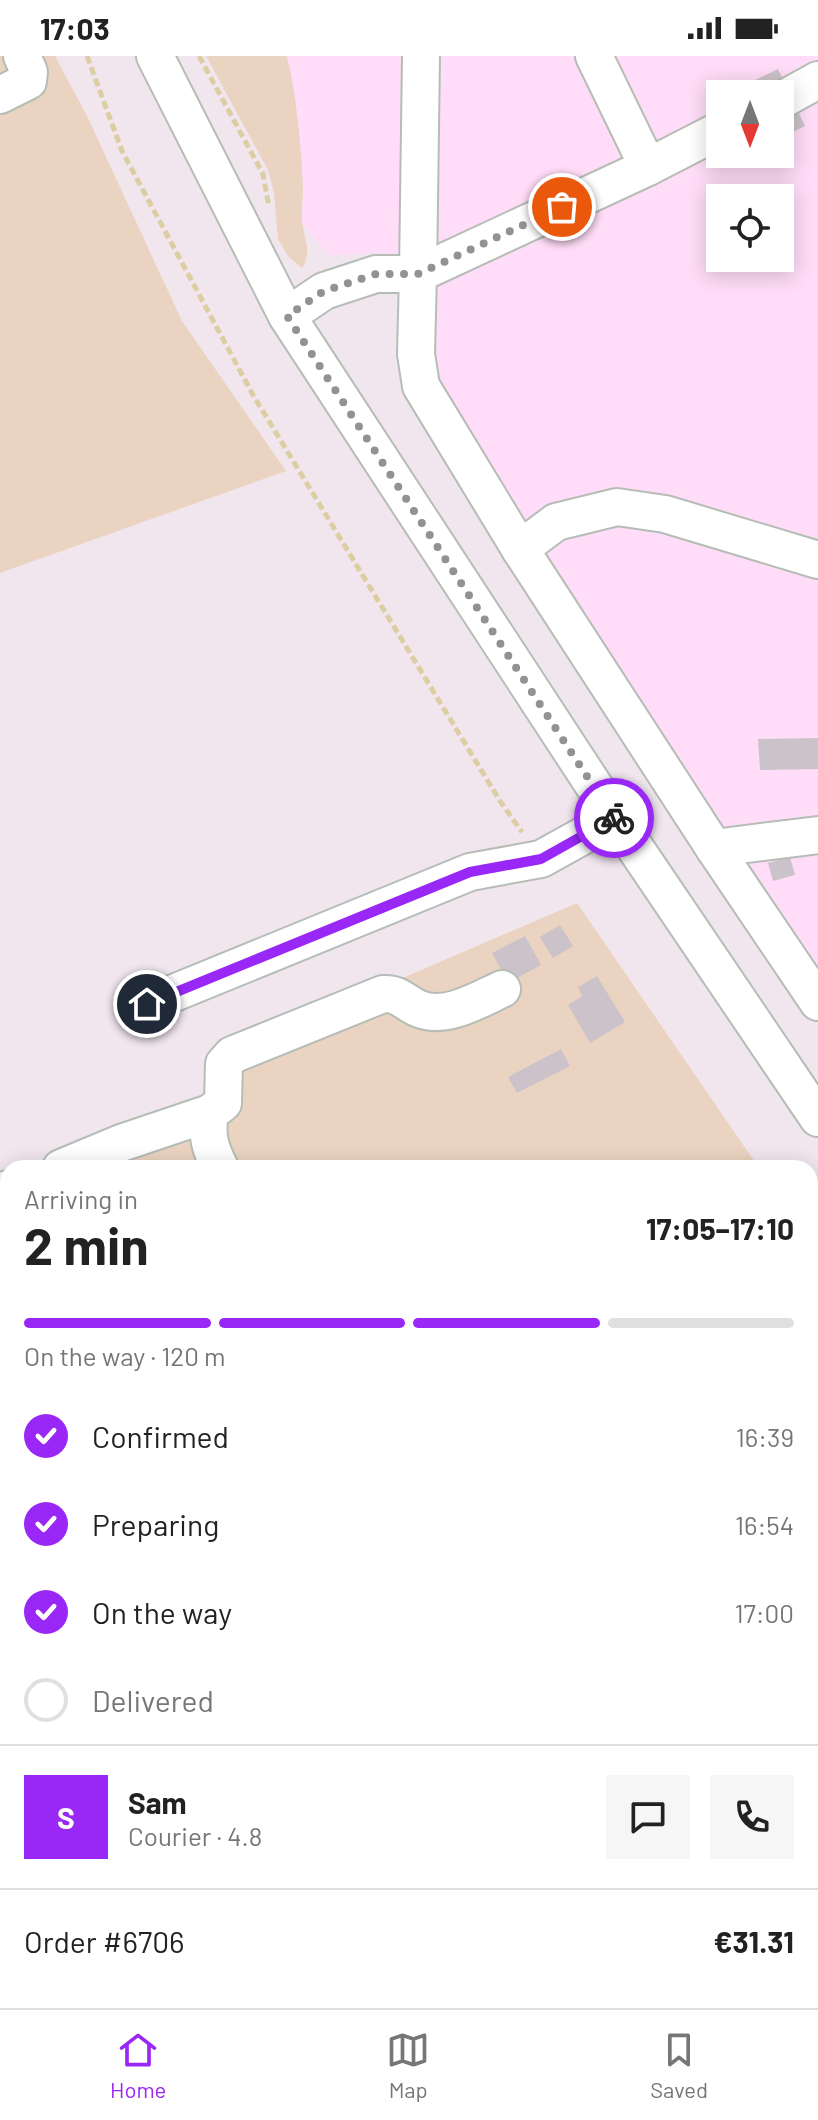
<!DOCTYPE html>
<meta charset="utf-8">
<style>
:root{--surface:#fff;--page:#f6f6f6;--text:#222;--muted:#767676;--line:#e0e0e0;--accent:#9927f5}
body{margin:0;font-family:Barlow,sans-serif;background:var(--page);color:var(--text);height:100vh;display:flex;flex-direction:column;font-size:30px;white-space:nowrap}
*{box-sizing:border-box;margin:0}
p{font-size:26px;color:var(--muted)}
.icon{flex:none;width:44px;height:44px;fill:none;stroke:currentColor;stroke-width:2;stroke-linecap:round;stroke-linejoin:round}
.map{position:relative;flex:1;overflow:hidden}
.side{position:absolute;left:0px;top:1104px;width:818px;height:848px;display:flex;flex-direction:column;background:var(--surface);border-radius:24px 24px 0 0;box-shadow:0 4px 20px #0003}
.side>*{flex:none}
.needle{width:52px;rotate:180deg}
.tools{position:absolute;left:706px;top:24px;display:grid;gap:16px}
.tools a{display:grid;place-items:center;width:88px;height:88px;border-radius:0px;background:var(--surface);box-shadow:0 4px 20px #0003;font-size:40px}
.pin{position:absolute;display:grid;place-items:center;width:68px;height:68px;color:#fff;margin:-34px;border:4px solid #fff;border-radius:50%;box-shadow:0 2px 8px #0007}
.courier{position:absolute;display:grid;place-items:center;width:80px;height:80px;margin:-40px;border:6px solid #9927f5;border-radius:50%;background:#fff;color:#222;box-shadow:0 2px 10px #0007}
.summary em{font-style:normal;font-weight:700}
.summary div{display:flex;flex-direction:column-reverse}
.summary{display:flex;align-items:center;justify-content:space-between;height:136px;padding:0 24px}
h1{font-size:52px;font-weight:700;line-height:60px}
.bar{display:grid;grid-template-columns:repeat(4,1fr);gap:12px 8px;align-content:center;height:96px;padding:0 24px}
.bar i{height:10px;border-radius:6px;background:var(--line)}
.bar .active{background:var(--accent)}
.bar p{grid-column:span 4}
.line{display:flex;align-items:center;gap:20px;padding:0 24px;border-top:2px solid var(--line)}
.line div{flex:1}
.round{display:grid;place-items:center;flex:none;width:84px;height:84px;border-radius:0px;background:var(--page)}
ol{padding:0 24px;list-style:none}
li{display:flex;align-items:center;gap:24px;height:88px}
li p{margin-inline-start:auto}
li .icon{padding:8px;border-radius:50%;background:var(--accent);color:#fff;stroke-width:4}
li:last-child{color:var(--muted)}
li i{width:44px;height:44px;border:4px solid var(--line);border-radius:50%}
.status{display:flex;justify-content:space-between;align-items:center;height:56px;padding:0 40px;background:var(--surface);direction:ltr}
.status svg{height:22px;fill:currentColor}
.tabs{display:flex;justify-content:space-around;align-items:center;height:112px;border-top:2px solid var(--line);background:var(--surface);font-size:22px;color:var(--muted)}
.tabs a{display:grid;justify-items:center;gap:4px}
.tabs .active{color:var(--accent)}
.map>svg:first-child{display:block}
.commercial{fill:#ffdcf7;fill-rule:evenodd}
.green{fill:#ead4c1}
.building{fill:#ccc2ca}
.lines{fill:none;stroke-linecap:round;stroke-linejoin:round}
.minor-casing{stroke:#b6bdb6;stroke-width:40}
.path{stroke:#dccda3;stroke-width:5;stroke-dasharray:8 4;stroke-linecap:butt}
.minor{stroke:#fff;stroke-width:36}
.done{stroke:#919390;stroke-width:8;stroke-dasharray:0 14.4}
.route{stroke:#9927f5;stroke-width:10}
</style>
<div class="status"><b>17:03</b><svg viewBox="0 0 49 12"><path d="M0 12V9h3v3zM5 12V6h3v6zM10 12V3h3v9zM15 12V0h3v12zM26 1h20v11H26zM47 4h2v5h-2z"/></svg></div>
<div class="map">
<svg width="818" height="1952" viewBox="0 0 818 1952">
<rect width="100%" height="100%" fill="#f1e6ee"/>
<path class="commercial" d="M287,0H818V926L443,346L384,196L329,200L302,167L303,135L296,41ZM720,38H780V98H720ZM720,142H780V202H720Z"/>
<g class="green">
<polygon points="0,0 55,0 88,62 182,265 286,415 0,517"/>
<path d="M206,0H287C297,44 301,87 303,132C303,143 301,153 302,164C303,180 313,196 302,212L288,200L278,183L274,137L268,114Z"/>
<polygon points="577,847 759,1112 30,1112 215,1036 217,1002"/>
<polygon points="8,1121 8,1944 810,1944 810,1187 818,1199 818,1952 0,1952 0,1124"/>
</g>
<g class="building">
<polygon points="778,13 805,70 780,82 780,38 727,38"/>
<polygon points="818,682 818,713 760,714 758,683"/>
<polygon points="790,801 795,819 773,825 768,807"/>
<polygon points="560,869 573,890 553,902 540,881"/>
<polygon points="525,880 541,909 508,927 492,897"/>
<polygon points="597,920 625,966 590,987 568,949 582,940 578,931"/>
<polygon points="561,993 570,1010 517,1037 508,1021"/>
</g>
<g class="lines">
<defs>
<g id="minor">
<polyline points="155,0 287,260 615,762 818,1062"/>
<polyline points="594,0 648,111"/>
<polyline points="0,39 28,25 29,16 22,0"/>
<polyline points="780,45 818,24"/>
<polyline points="720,74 648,111 418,218 416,298 421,330 520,493 714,792 818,946"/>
<polyline points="287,260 324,235 376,218 418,218 421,0"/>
<polyline points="520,493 556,466 617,451 665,458 818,504"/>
<polyline points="714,792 818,779"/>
<polyline points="147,948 470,816 541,803 615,762"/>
<polyline points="61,1112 121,1087 210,1057"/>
<path d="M220,1112C210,1092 206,1080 210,1057L223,1047L224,1008L232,999L383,938C399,937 404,946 417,952C444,965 478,944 502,933"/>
<polyline points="7,1134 8,1133"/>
<polyline points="0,1332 8,1336"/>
<polyline points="467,1944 484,1952"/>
</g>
</defs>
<use href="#minor" class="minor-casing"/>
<g class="path">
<polyline points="87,0 122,95 253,339 500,745 522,776"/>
<polyline points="199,0 263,118 269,151"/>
</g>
<use href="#minor" class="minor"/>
</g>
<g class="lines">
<polyline class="done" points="562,151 418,218 376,218 324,235 287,260 614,762"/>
<polyline class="route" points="147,948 470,816 541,803 614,762"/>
</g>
</svg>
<div class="tools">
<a><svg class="needle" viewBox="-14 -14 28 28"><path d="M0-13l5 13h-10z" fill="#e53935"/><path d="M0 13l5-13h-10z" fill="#767676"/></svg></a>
<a><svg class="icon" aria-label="locate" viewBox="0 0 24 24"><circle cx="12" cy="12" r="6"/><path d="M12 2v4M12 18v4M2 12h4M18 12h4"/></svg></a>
</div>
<div class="pin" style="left:562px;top:151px;background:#ea580c"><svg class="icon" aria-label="bag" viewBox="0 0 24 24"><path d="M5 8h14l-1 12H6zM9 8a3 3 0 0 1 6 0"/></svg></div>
<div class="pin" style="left:147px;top:948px;background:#1f2937"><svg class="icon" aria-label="home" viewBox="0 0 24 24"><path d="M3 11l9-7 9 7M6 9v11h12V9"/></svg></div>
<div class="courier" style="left:614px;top:762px"><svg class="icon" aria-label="bike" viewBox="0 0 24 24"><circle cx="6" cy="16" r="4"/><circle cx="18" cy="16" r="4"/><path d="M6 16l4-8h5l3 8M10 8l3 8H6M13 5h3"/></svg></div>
<section class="side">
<div class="summary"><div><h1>2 min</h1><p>Arriving in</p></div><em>17:05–17:10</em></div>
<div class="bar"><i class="active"></i><i class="active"></i><i class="active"></i><i></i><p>On the way · 120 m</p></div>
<ol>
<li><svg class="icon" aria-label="check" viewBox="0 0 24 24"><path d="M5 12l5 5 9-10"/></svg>Confirmed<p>16:39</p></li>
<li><svg class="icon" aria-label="check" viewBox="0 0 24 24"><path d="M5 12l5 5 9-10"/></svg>Preparing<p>16:54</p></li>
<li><svg class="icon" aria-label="check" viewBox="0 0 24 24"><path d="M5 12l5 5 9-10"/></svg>On the way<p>17:00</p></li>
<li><i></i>Delivered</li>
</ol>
<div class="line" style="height:144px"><b class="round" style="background:var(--accent);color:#fff">S</b><div><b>Sam</b><p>Courier · 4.8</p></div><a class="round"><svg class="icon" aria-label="chat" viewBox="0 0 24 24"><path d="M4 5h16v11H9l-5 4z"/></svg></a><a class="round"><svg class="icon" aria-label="phone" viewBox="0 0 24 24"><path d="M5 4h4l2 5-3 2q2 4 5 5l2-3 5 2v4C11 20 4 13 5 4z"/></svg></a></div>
<div class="line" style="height:104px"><div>Order #6706</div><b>€31.31</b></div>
</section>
</div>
<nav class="tabs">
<a class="active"><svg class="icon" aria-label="home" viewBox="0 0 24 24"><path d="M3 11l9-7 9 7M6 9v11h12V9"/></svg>Home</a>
<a><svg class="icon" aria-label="map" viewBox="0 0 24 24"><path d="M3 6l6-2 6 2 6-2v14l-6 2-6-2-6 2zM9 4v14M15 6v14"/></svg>Map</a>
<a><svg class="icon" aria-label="saved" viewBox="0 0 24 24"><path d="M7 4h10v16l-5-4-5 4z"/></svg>Saved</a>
</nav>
